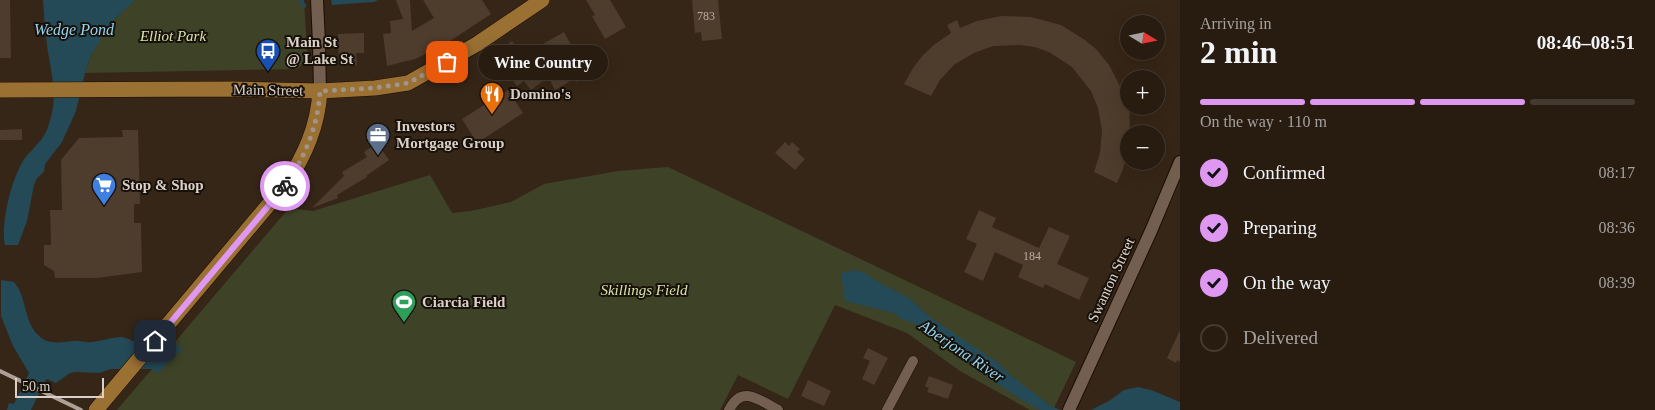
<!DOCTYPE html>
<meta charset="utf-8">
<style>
:root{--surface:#281c11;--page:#34291f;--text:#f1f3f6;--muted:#a5a19f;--line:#443a31;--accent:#de98f2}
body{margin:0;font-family:"Times New Roman",serif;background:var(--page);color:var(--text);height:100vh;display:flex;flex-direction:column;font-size:19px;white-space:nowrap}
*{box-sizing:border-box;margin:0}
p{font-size:16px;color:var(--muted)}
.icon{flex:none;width:28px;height:28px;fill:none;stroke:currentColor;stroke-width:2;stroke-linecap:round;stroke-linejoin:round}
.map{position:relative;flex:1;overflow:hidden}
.details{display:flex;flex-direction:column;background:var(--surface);width:475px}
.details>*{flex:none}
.needle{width:32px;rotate:100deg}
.buttons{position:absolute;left:1120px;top:15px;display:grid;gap:10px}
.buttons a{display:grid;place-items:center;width:45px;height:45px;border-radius:50%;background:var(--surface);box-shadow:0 5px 20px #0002,0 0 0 1px var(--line);font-size:25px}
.scale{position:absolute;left:15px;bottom:12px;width:89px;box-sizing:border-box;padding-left:5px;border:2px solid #dbd0c7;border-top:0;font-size:14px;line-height:18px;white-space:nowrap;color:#dbd0c7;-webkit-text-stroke:4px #18110a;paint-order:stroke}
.pin{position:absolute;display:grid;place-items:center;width:42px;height:42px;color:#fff;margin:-21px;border-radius:10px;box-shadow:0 2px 8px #0006}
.courier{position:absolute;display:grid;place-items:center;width:50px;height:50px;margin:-25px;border:4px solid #de98f2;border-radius:50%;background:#fff;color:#222;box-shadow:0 1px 6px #0007}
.bubble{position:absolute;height:35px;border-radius:18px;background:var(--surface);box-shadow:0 5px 20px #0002,0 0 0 1px var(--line);font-size:16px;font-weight:800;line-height:35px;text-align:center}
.overview em{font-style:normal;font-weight:800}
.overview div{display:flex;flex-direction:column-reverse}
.overview{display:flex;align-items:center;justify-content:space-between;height:85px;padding:0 20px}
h1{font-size:32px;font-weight:800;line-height:38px}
.bar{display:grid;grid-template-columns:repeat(4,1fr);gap:8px 5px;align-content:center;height:60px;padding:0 20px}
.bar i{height:6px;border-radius:4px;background:var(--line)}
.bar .selected{background:var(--accent)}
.bar p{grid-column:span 4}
ol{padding:0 20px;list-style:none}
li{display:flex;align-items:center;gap:15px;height:55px}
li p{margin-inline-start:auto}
li .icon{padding:5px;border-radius:50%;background:var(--accent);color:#111;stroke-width:4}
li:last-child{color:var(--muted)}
li i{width:28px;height:28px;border:2px solid var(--line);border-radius:50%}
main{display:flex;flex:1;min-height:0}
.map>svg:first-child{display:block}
.green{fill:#3e4328}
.water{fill:#244957}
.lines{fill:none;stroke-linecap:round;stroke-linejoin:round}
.stream{stroke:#244957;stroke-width:4}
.building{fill:#4e3c2c}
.minor-casing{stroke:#1d0e02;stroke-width:11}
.tertiary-casing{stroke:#1d0e02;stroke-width:14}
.primary-casing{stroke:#1d0e02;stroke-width:16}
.minor{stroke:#725f4f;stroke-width:10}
.tertiary{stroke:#725f4f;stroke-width:12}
.primary{stroke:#9a7033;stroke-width:15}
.rail{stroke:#ac9f95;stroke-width:4}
.done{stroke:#a19489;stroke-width:5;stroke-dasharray:0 9}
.route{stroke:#de98f2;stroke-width:6}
.labels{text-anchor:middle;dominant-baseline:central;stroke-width:4;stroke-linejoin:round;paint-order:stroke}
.number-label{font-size:12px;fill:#b8aba0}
.park-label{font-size:15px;font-style:italic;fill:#d6e4a8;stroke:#18110a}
.poi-label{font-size:15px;font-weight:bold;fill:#dbd0c7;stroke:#18110a;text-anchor:start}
.street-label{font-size:15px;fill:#dbd0c7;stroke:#18110a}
.water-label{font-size:16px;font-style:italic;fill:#91d4f1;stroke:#18110a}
</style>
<main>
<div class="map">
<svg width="1180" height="410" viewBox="0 0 1180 410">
<rect width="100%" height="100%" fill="#362617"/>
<g class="green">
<path d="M135,0H304L307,51C306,59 304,64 297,69L85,73L91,55L104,33L117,17Z"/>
<polygon points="668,167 1076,362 1053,410 1030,410 960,371 907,333 835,305 788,399 738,375 720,410 117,410 289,208 313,211 430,175 452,213 471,211 511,202 544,184 618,171"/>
</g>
<g class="water">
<path d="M43,0H135L117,17L109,27L91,55L85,73L76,111L62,142L45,164L44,172L37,178L34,185L27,221L18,245H5C0,224 12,176 25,158C34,147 45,139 49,124C59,94 51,75 47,45C45,30 44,15 43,0Z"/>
<polygon points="331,0 378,0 374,2 332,5"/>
<polygon points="856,270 866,274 878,282 909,298 931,318 997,362 1014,378 1051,406 1061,410 1040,410 1022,400 978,371 935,336 916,324 901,319 894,313 845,301 841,273"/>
<path d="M1,280L14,282C27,297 23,318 37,334C48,346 59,342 73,341C79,340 85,343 92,342C102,341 112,337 122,337C127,338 132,341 137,342C152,344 168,345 183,347L158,373L152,369H111L99,373L76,372L70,373L56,383L47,379L45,381L31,410H7L9,403L14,404L29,373L13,346L1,316Z"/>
<polygon points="1138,387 1151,390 1180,402 1180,410 1091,410 1109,401 1124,390"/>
</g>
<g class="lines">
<polyline class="stream" points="301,0 304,6"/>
</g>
<g class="building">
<polygon points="0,0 10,0 11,58 0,58"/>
<polygon points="396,0 410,0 412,31 434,18 423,0 482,0 491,14 444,45 415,59 387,66 383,34 391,33 390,21 403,19"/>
<polygon points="586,0 610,0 626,27 605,39 592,16 595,15"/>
<polygon points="692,0 718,0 722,39 702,41 701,32 695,33"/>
<polygon points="1001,16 1031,17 1061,25 1085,40 1096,49 1109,65 1125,96 1129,95 1130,134 1129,134 1129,147 1123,169 1117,183 1094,172 1100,153 1102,131 1098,108 1091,91 1072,67 1049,52 1035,47 1020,45 993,46 974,53 955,64 940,80 931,96 904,84 913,68 923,55 935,44 951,33 947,25 957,20 960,28 977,21"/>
<polygon points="564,32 588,75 576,82 574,79 555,90 548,77 531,90 524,81 517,86 494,54 512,41 523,55"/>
<polygon points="364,33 364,53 356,53 357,65 339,65 338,34"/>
<polygon points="508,90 523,113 477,143 462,119"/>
<polygon points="22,129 22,140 0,140 0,130"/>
<polygon points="122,130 138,130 140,204 134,204 134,223 141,223 142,272 97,278 55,278 54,271 44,265 44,245 51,245 50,210 62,210 61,160 79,138 123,137"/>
<polygon points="785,142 789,146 792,142 800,149 797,152 805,159 795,170 775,153"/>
<polygon points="377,143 389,160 366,176 367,177 337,195 338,198 312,208 344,176 342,172 367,157 364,152"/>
<polygon points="979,210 996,218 992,227 1039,248 1049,227 1070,236 1057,264 1089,278 1079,300 1045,284 1043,288 1018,277 1023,265 995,252 983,281 964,272 977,244 966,239"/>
<polygon points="1180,330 1180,362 1177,360 1176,363 1167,358"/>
<polygon points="868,348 888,358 874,385 862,379 870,361 863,358"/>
<polygon points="929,376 953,385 948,399 927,392 929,388 925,386"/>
<polygon points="808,380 831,391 824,406 801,396"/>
</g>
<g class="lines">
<defs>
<g id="minor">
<path d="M729,410C742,384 759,400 778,410"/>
<polyline points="887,410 913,361"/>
</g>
<g id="tertiary">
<polyline points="317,0 319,43 320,91"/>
<polyline points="1069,410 1151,231 1180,162"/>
</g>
<g id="primary">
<polyline points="0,90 233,89 320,91 375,88 408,83 477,44 542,0"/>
<path d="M96,410L286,184C305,155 318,126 320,91"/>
</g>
</defs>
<use href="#minor" class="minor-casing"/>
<use href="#tertiary" class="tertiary-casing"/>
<use href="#primary" class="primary-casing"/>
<use href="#minor" class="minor"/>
<use href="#tertiary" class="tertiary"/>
<use href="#primary" class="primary"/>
<polyline class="rail" points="0,371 81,410"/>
</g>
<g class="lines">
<path class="done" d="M285,186C305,157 318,126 320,91L375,88L408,83L447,62"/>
<polyline class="route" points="155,341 285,186"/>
</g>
<defs>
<symbol id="bus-pin" viewBox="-11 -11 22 30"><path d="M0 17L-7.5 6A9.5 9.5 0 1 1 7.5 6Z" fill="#1a4fb4" stroke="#18110a"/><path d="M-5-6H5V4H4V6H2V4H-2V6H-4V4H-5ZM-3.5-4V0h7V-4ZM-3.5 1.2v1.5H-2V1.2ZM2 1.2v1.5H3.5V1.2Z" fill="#fff"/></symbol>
<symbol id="restaurant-pin" viewBox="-11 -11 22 30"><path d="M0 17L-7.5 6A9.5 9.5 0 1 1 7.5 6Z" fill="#e8710a" stroke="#18110a"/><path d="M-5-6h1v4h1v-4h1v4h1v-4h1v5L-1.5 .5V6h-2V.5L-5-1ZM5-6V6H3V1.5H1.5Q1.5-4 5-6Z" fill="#fff"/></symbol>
<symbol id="office-pin" viewBox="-11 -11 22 30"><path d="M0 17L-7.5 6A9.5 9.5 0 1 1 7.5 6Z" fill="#5c6f8a" stroke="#18110a"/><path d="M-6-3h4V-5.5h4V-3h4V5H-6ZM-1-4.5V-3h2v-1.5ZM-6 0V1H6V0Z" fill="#fff"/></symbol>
<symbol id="supermarket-pin" viewBox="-11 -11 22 30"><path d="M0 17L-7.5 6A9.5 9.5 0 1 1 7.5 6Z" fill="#3f7fe0" stroke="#18110a"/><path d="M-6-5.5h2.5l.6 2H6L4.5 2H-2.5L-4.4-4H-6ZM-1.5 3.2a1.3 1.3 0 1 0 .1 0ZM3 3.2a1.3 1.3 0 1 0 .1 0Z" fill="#fff"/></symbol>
<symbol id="stadium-pin" viewBox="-11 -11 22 30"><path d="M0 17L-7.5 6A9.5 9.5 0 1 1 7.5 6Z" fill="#2e9e5b" stroke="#18110a"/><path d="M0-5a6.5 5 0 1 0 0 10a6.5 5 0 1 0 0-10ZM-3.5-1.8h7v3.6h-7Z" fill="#fff"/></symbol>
</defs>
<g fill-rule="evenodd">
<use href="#bus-pin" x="254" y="37" width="28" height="38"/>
<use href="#restaurant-pin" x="478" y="80" width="28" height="38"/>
<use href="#office-pin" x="364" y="121" width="28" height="38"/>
<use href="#supermarket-pin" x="90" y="171" width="28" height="38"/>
<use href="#stadium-pin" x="390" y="288" width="28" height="38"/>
</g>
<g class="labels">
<g class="number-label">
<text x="706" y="16">783</text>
<text x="1032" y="256">184</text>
</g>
<g class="park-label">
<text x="173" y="36">Elliot Park</text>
<text x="644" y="290">Skillings Field</text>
</g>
<g class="poi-label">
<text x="286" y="42">Main St<tspan x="286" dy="17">@ Lake St</tspan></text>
<text x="510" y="94">Domino's</text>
<text x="396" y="126">Investors<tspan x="396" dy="17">Mortgage Group</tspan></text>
<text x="122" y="185">Stop &amp; Shop</text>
<text x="422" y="302">Ciarcia Field</text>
</g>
<g class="street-label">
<text transform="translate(268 90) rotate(1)">Main Street</text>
<text transform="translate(1111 280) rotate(-65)">Swanton Street</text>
</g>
<g class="water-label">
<text x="74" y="29">Wedge Pond</text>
<text transform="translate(962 351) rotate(34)">Aberjona River</text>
</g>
</g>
</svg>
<div class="buttons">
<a><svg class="needle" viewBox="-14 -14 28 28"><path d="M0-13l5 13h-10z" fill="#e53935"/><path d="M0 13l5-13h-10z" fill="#a5a19f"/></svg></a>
<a>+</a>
<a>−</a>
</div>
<div class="scale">50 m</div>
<div class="pin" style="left:447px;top:62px;background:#ea580c"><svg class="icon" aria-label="bag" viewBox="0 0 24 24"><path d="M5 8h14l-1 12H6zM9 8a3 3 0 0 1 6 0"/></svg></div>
<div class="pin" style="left:155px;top:341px;background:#1f2937"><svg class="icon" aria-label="home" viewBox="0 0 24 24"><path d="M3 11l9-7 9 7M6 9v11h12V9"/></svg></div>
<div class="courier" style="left:285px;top:186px"><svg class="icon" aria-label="bike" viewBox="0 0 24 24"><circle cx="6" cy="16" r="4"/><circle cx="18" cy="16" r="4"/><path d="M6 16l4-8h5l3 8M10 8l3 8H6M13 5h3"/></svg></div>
<div class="bubble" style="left:478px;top:45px;width:130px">Wine Country</div>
</div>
<section class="details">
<div class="overview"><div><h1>2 min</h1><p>Arriving in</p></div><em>08:46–08:51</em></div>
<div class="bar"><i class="selected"></i><i class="selected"></i><i class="selected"></i><i></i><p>On the way · 110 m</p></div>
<ol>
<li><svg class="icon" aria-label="check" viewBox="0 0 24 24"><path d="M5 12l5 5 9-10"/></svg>Confirmed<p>08:17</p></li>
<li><svg class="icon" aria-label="check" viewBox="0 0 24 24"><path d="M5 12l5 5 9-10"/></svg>Preparing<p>08:36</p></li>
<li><svg class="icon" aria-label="check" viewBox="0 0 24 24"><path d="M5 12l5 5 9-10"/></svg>On the way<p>08:39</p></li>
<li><i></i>Delivered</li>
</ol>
</section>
</main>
